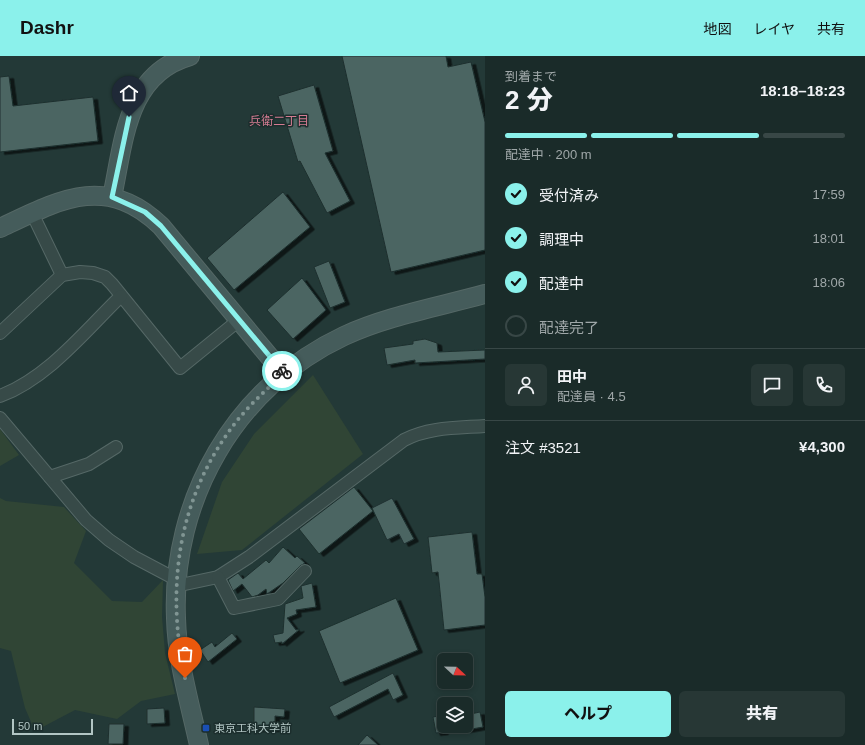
<!DOCTYPE html>
<html lang="ja">
<meta charset="utf-8">
<style>
:root{--surface:#1a2b29;--page:#273735;--text:#f1f3f6;--muted:#9fa7a8;--line:#384746;--accent:#8bf1eb}
body{margin:0;font-family:Arial,"Noto Sans JP",sans-serif;background:var(--page);color:var(--text);height:100vh;display:flex;flex-direction:column;font-size:15px;white-space:nowrap}
*{box-sizing:border-box;margin:0}
p{font-size:13px;color:var(--muted)}
.icon{flex:none;width:22px;height:22px;fill:none;stroke:currentColor;stroke-width:2;stroke-linecap:round;stroke-linejoin:round}
.map{position:relative;flex:1;overflow:hidden}
.details{display:flex;flex-direction:column;background:var(--surface);width:380px}
.details>*{flex:none}
.needle{width:26px;rotate:112deg}
.controls{position:absolute;left:437px;top:597px;display:grid;gap:8px}
.controls a{display:grid;place-items:center;width:36px;height:36px;border-radius:6px;background:var(--surface);box-shadow:0 2px 6px #0003,0 0 0 1px var(--line);font-size:20px}
.scale{position:absolute;left:12px;bottom:10px;width:81px;box-sizing:border-box;padding-left:4px;border:2px solid #b2c6c4;border-top:0;font-size:11px;line-height:14px;white-space:nowrap;color:#b2c6c4;-webkit-text-stroke:3px #1c2e2d;paint-order:stroke}
.pin{position:absolute;display:grid;place-items:center;width:34px;height:34px;color:#fff;margin:-41px -17px;border-radius:50% 50% 50% 0;rotate:-45deg;box-shadow:0 0 4px #0007}
.pin .icon{rotate:45deg}
.courier{position:absolute;display:grid;place-items:center;width:40px;height:40px;margin:-20px;border:3px solid #8bf1eb;border-radius:50%;background:#fff;color:#222;box-shadow:0 1px 5px #0007}
.summary em{font-style:normal;font-weight:800}
.summary div{display:flex;flex-direction:column-reverse}
.summary{display:flex;align-items:center;justify-content:space-between;height:68px;padding:0 20px}
h1{font-size:26px;font-weight:800;line-height:30px}
.bar{display:grid;grid-template-columns:repeat(4,1fr);gap:6px 4px;align-content:center;height:48px;padding:0 20px}
.bar i{height:5px;border-radius:3px;background:var(--line)}
.bar .current{background:var(--accent)}
.bar p{grid-column:span 4}
.line{display:flex;align-items:center;gap:10px;padding:0 20px;border-top:1px solid var(--line)}
.line div{flex:1}
.round{display:grid;place-items:center;flex:none;width:42px;height:42px;border-radius:6px;background:var(--page)}
ol{padding:0 20px;list-style:none}
li{display:flex;align-items:center;gap:12px;height:44px}
li p{margin-inline-start:auto}
li .icon{padding:4px;border-radius:50%;background:var(--accent);color:#111;stroke-width:4}
li:last-child{color:var(--muted)}
li i{width:22px;height:22px;border:2px solid var(--line);border-radius:50%}
.primary-button{display:flex;gap:8px;margin-top:auto;padding:8px 20px}
.primary-button a{flex:1;height:46px;border-radius:6px;background:var(--accent);color:#111;font-size:16px;font-weight:800;line-height:46px;text-align:center}
.primary-button a+a{background:var(--page);color:var(--text)}
header{display:flex;align-items:center;gap:24px;box-sizing:border-box;height:56px;padding:0 20px;background:var(--accent);color:#111}
header strong{font-size:19px}
nav{display:flex;gap:22px;margin-inline-start:auto;font-size:14px}
main{display:flex;flex:1;min-height:0}
.map>svg:first-child{display:block}
.green{fill:#304535}
.building{fill:#4c6562;stroke:#1e302f;filter:url(#shadow)}
.lines{fill:none;stroke-linecap:round;stroke-linejoin:round}
.street-casing{stroke:#556866;stroke-width:14}
.secondary-casing{stroke:#556866;stroke-width:20}
.street{stroke:#374a48;stroke-width:12}
.secondary{stroke:#455c5b;stroke-width:18}
.done{stroke:#809593;stroke-width:4;stroke-dasharray:0 7.2}
.route{stroke:#8bf1eb;stroke-width:5}
.transit-dot{fill:#1a4fb4;stroke:#1c2e2d;stroke-width:1.5}
.labels{text-anchor:middle;dominant-baseline:central;stroke-width:3;stroke-linejoin:round;paint-order:stroke}
.poi-label{font-size:11px;fill:#b2c6c4;stroke:#1c2e2d;text-anchor:start}
.neighbourhood-label{font-size:12px;fill:#d47c92;stroke:#1c2e2d}
</style>
<header>
<strong>Dashr</strong>
<nav><a>地図</a><a>レイヤ</a><a>共有</a></nav>
</header>
<main>
<div class="map">
<svg width="485" height="689" viewBox="0 0 485 689">
<defs>
<filter id="shadow"><feDropShadow dx="4.5" dy="2.5" stdDeviation="0" flood-color="#0009"/></filter>
</defs>
<rect width="100%" height="100%" fill="#233937"/>
<g class="green">
<polygon points="313,319 363,398 242,494 197,498 222,426 254,378"/>
<polygon points="0,373 19,399 0,410"/>
<polygon points="0,442 6,445 64,451 86,475 74,507 112,545 142,546 163,524 162,561 165,597 175,638 141,645 117,663 75,654 35,675 25,652 11,595 0,592"/>
</g>
<g class="building">
<polygon points="342,0 446,0 448,11 471,6 485,66 485,194 391,216"/>
<polygon points="9,20 13,50 93,41 98,85 0,96 0,21"/>
<polygon points="314,29 333,95 325,97 350,145 327,157 300,105 298,106 278,40"/>
<polygon points="283,136 310,171 234,234 207,202"/>
<polygon points="329,205 345,246 330,252 314,211"/>
<polygon points="302,222 326,254 293,283 267,254"/>
<polygon points="425,283 437,287 438,296 485,294 485,303 415,307 415,304 387,309 384,292 413,288 413,285"/>
<polygon points="354,431 373,455 319,498 299,473"/>
<polygon points="392,442 414,483 404,488 399,478 387,484 372,452"/>
<polygon points="472,476 477,518 482,518 485,541 485,569 444,574 438,516 432,517 428,481"/>
<polygon points="283,491 295,502 297,500 305,507 300,510 283,527 267,538 266,533 258,539 252,541 242,528 233,535 228,524 238,517 243,523 266,504 269,507"/>
<polygon points="312,527 316,551 296,554 297,558 287,562 296,574 300,573 282,588 282,586 275,587 273,579 283,577 285,548 303,542 301,530"/>
<polygon points="396,542 418,594 340,627 319,575"/>
<polygon points="232,577 237,583 208,606 200,594 212,586 215,591"/>
<polygon points="393,617 403,639 393,644 388,633 334,661 329,651"/>
<polygon points="254,651 285,653 284,661 275,660 275,673 254,673"/>
<polygon points="164,652 165,667 147,668 147,653"/>
<polygon points="480,656 483,671 466,674 466,659"/>
<polygon points="444,659 444,676 436,677 433,661"/>
<polygon points="109,668 124,668 123,688 108,688"/>
<polygon points="367,679 378,689 358,689"/>
</g>
<g class="lines">
<defs>
<g id="street">
<polyline points="32,157 62,219"/>
<polyline points="0,277 62,219 80,216 93,217 105,221 112,228 180,312 239,264"/>
<path d="M0,340C48,322 85,275 121,240"/>
<path d="M0,362L86,464L109,484L134,501L185,528L218,521L249,501L404,384C429,371 457,372 485,370"/>
<polyline points="50,421 89,408 116,391"/>
<polyline points="218,521 234,552 278,543 305,515"/>
</g>
<g id="secondary">
<path d="M112,141C124,86 126,18 190,0"/>
<path d="M0,172C59,144 106,117 161,170L283,317"/>
<path d="M199,689C190,648 177,605 176,562C171,444 235,331 344,280C387,260 438,251 485,238"/>
</g>
</defs>
<use href="#street" class="street-casing"/>
<use href="#secondary" class="secondary-casing"/>
<use href="#street" class="street"/>
<use href="#secondary" class="secondary"/>
</g>
<g class="lines">
<path class="done" d="M185,622C166,533 177,444 233,370C248,350 266,334 284,317L282,315"/>
<polyline class="route" points="129,61 112,141 145,156 161,170 282,315"/>
</g>
<rect class="transit-dot" x="202" y="668" width="8" height="8" rx="2"/>
<g class="labels">
<g class="poi-label">
<text x="214" y="672">東京工科大学前</text>
</g>
<g class="neighbourhood-label">
<text x="279" y="65">兵衛二丁目</text>
</g>
</g>
</svg>
<div class="controls">
<a><svg class="needle" viewBox="-14 -14 28 28"><path d="M0-13l5 13h-10z" fill="#e53935"/><path d="M0 13l5-13h-10z" fill="#9fa7a8"/></svg></a>
<a><svg class="icon" aria-label="layers" viewBox="0 0 24 24"><path d="M12 4l9 5-9 5-9-5zM3 14l9 5 9-5"/></svg></a>
</div>
<div class="scale">50 m</div>
<div class="pin" style="left:185px;top:622px;background:#ea580c"><svg class="icon" aria-label="bag" viewBox="0 0 24 24"><path d="M5 8h14l-1 12H6zM9 8a3 3 0 0 1 6 0"/></svg></div>
<div class="pin" style="left:129px;top:61px;background:#1f2937"><svg class="icon" aria-label="home" viewBox="0 0 24 24"><path d="M3 11l9-7 9 7M6 9v11h12V9"/></svg></div>
<div class="courier" style="left:282px;top:315px"><svg class="icon" aria-label="bike" viewBox="0 0 24 24"><circle cx="6" cy="16" r="4"/><circle cx="18" cy="16" r="4"/><path d="M6 16l4-8h5l3 8M10 8l3 8H6M13 5h3"/></svg></div>
</div>
<section class="details">
<div class="summary"><div><h1>2 分</h1><p>到着まで</p></div><em>18:18–18:23</em></div>
<div class="bar"><i class="current"></i><i class="current"></i><i class="current"></i><i></i><p>配達中 · 200 m</p></div>
<ol>
<li><svg class="icon" aria-label="check" viewBox="0 0 24 24"><path d="M5 12l5 5 9-10"/></svg>受付済み<p>17:59</p></li>
<li><svg class="icon" aria-label="check" viewBox="0 0 24 24"><path d="M5 12l5 5 9-10"/></svg>調理中<p>18:01</p></li>
<li><svg class="icon" aria-label="check" viewBox="0 0 24 24"><path d="M5 12l5 5 9-10"/></svg>配達中<p>18:06</p></li>
<li><i></i>配達完了</li>
</ol>
<div class="line" style="height:72px"><a class="round"><svg class="icon" aria-label="person" viewBox="0 0 24 24"><circle cx="12" cy="8" r="4"/><path d="M4 21q1-7 8-7t8 7"/></svg></a><div><b>田中</b><p>配達員 · 4.5</p></div><a class="round"><svg class="icon" aria-label="chat" viewBox="0 0 24 24"><path d="M4 5h16v11H9l-5 4z"/></svg></a><a class="round"><svg class="icon" aria-label="phone" viewBox="0 0 24 24"><path d="M5 4h4l2 5-3 2q2 4 5 5l2-3 5 2v4C11 20 4 13 5 4z"/></svg></a></div>
<div class="line" style="height:52px"><div>注文 #3521</div><b>¥4,300</b></div>
<div class="primary-button"><a>ヘルプ</a><a>共有</a></div>
</section>
</main>
